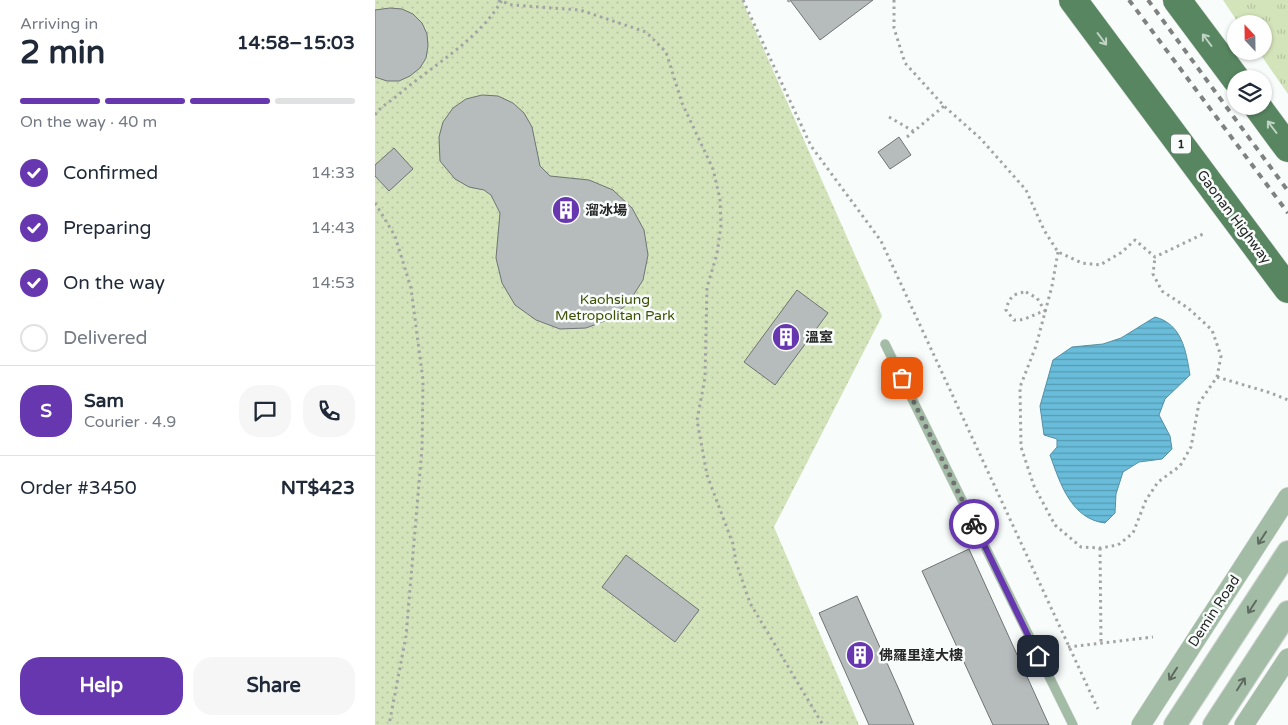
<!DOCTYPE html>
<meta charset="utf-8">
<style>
:root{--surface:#fff;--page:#f6f6f7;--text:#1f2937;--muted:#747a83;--line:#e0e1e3;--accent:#6737af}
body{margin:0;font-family:"Varela Round","Noto Sans TC",sans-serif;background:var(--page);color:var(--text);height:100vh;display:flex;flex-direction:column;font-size:19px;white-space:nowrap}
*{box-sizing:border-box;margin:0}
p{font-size:16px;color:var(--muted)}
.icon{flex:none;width:28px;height:28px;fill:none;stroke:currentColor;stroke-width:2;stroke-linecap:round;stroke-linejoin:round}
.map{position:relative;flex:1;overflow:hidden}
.panel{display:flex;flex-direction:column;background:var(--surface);width:375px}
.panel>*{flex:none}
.needle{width:32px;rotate:338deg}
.controls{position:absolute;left:852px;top:15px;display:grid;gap:10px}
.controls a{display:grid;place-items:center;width:45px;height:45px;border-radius:50%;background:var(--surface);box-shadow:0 1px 4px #0004;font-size:25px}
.pin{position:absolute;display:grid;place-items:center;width:42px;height:42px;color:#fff;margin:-21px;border-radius:10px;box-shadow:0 2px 8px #0006}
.courier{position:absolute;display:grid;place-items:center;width:50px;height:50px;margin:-25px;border:4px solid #6737af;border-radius:50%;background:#fff;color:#222;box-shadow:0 1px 6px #0007}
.head em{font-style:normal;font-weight:800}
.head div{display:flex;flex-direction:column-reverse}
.head{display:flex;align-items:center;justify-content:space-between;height:85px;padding:0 20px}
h1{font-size:32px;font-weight:800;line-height:38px}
.bar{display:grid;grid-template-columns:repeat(4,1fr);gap:8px 5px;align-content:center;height:60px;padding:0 20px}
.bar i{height:6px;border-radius:4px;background:var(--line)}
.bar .selected{background:var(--accent)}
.bar p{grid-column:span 4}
.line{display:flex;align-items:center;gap:12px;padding:0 20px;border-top:1px solid var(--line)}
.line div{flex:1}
.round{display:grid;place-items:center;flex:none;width:52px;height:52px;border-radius:20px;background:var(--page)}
ol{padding:0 20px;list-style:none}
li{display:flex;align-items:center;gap:15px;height:55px}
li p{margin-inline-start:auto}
li .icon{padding:5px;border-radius:50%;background:var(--accent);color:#fff;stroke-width:4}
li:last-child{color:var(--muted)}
li i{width:28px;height:28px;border:2px solid var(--line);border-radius:50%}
.cta{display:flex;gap:10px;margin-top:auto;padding:10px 20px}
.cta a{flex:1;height:58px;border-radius:20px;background:var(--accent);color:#fff;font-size:20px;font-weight:800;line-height:58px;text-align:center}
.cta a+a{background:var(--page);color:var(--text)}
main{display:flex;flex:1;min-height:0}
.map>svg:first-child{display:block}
.grass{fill:url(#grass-tufts)}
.park{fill:url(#park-dots)}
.water{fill:url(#water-rules);stroke:#5590a5}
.building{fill:#b6bbbb;stroke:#707474}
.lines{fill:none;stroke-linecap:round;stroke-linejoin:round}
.service-casing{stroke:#d2d6d4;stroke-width:10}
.minor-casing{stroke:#d2d6d4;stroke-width:20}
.tertiary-casing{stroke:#d2d6d4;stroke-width:24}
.primary-casing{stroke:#d2d6d4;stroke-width:29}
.path{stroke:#a2a5a3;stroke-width:3;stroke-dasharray:2.5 4;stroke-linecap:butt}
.service{stroke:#a3bca6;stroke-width:9}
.minor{stroke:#a3bca6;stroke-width:19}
.tertiary{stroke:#a3bca6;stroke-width:22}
.primary{stroke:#578660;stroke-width:28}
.rail{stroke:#7f8281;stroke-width:4;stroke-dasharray:6 6;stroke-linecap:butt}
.oneway{stroke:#c0d3c4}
.oneway2{stroke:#5e6b60}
.done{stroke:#707271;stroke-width:5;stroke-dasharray:0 9}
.route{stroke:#6737af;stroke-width:6}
.labels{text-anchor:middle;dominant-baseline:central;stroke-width:5;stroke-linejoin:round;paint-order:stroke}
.shield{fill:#f8fcfa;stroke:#656866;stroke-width:1}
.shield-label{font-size:12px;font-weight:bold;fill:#262827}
.poi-label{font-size:14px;font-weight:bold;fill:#262827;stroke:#f8fcfa;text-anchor:start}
.street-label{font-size:14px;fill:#262827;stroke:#f8fcfa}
.park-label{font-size:14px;fill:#3e5106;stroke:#f8fcfa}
</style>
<main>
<section class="panel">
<div class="head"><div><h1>2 min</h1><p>Arriving in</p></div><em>14:58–15:03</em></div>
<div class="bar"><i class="selected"></i><i class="selected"></i><i class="selected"></i><i></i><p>On the way · 40 m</p></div>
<ol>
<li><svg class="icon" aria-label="check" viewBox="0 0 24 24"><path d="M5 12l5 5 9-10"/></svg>Confirmed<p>14:33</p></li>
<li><svg class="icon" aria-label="check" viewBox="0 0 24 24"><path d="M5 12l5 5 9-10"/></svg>Preparing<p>14:43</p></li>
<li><svg class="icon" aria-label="check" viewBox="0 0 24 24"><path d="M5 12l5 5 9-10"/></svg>On the way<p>14:53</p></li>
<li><i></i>Delivered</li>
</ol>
<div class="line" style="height:90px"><b class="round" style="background:var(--accent);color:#fff">S</b><div><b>Sam</b><p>Courier · 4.9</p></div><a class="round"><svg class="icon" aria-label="chat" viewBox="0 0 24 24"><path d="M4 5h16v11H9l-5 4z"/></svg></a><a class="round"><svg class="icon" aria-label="phone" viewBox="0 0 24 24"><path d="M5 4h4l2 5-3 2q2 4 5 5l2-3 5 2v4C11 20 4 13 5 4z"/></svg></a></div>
<div class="line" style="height:65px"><div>Order #3450</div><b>NT$423</b></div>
<div class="cta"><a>Help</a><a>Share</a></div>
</section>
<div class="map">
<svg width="913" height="725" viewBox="0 0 913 725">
<defs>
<pattern id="grass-tufts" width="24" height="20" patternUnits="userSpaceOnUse" patternTransform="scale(1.25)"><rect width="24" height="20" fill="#d4e4ba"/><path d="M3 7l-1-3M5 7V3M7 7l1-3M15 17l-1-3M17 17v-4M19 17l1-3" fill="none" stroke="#b6c4a0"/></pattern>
<pattern id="park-dots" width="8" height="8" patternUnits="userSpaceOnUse" patternTransform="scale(1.25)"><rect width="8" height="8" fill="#d4e4ba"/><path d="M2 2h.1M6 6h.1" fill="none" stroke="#b6c4a0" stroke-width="1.8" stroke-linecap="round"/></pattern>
<pattern id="water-rules" width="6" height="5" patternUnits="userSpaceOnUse" patternTransform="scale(1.25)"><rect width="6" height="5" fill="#69bddb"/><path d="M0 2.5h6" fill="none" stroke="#569ab2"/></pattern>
</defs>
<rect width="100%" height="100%" fill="#f8fcfa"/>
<polygon class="grass" points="848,0 913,0 913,94 883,51 889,51 889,24 864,24"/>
<polygon class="park" points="0,0 367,0 507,316 399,527 484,725 0,725"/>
<path class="water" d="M780,317C807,324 811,351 815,375L790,399L784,415L795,436L797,449L787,459L764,462L748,472L741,494L740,513L730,523C696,519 685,483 675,455L682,447V439L669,435L665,406L678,360L697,347L728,344L746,338Z"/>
<g class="building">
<polygon points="415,0 498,0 445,40"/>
<polygon points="15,8 27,9 38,14 47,23 52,34 53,46 51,58 45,68 35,76 24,81 12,81 0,77 0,10"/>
<polygon points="107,95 123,96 138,103 149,113 157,127 165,166 175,176 214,180 238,190 257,208 269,230 273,255 268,280 254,302 235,319 211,328 185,329 161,320 140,305 127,283 121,258 125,213 116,195 109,190 94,187 80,179 65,161 64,137 68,122 78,108 91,99"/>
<polygon points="524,137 536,155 515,169 503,152"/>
<polygon points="19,148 38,169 14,191 0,176 0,165"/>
<polygon points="422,290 453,313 400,385 369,362"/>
<polygon points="594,549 674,725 618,725 547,571"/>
<polygon points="251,555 324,610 300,642 227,587"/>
<polygon points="482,596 525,692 539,725 494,725 444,613"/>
</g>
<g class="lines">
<defs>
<polyline id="service" points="510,344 698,725"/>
<g id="minor">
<polyline points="766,725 913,497"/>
<polyline points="869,725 913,658"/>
</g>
<g id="tertiary">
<polyline points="800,725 913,552"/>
<polyline points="839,725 913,612"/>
</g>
<g id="primary">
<polyline points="698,0 913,289"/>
<polyline points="802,0 861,79"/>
<polyline points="882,106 913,148"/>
</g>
</defs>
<use href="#service" class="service-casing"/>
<use href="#minor" class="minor-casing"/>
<use href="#tertiary" class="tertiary-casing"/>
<use href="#primary" class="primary-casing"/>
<g class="path">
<polyline points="123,0 137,5 205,10 271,32 291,52 307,103 338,169 345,199 346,225 342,254 332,287 330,378 322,420 332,475 358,544 361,562 375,603 448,725"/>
<polyline points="368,0 436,146 506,241 723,709"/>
<polyline points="519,0 519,28 530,63 569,106 606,139 651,190 669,230 683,252 707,263 725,265 747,252 760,240 780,257 828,234"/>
<polyline points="413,2 414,0"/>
<path d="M0,115C6,106 15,102 23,95C58,65 104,40 127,0"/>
<polyline points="514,117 538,131"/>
<polyline points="532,137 569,106"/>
<polyline points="0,203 20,236 36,288 48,380 47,448 31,636 14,725"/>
<polyline points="683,252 677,286 661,346 645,387 646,447 659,486 680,525 706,547 725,548 743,545 758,533 771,500 783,482 805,466 816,447 824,403 842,377 846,356 837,330 813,308 787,291 778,274 780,257"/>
<path d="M651,292L662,298L670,311C658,314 651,321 639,320L631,310C634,298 638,293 651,292Z"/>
<polyline points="842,377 896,393 913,400"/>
<polyline points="725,548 726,643"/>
<polyline points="693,647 778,637"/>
</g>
<use href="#service" class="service"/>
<use href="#minor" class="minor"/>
<use href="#tertiary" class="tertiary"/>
<use href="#primary" class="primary"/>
<g class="rail">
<polyline points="754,0 913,213"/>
<polyline points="773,0 913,191"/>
</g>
</g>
<defs><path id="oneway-shaft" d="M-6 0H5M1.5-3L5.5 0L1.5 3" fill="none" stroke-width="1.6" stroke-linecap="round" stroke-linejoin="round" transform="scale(1.25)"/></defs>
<g class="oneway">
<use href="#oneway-shaft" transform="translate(727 39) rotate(53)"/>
<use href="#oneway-shaft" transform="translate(832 40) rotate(-127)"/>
<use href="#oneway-shaft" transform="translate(897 127) rotate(-127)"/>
</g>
<g class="oneway2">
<use href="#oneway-shaft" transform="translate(887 538) rotate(123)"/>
<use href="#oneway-shaft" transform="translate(877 607) rotate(123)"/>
<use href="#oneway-shaft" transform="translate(798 674) rotate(123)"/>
<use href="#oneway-shaft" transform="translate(866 684) rotate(-57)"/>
</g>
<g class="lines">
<polyline class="done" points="527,378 599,524"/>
<polyline class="route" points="599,524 663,656"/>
</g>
<defs>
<symbol id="building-disc" viewBox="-11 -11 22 22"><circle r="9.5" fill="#6737af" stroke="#f8fcfa"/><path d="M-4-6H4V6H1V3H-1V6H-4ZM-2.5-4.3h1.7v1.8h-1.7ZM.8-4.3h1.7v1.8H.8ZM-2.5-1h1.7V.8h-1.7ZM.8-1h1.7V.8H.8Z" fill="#fff"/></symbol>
</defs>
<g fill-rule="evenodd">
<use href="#building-disc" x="175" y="194" width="32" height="32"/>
<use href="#building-disc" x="395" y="321" width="32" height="32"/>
<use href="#building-disc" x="469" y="639" width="32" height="32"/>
</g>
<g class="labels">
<rect class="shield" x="796" y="134.5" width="20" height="19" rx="4"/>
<g class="shield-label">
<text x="806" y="144">1</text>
</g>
<g class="poi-label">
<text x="210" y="210">溜冰場</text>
<text x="430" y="337">溫室</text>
<text x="504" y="655">佛羅里達大樓</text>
</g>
<g class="street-label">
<text transform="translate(859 217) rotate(53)">Gaonan Highway</text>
<text transform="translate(839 611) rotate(-57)">Demin Road</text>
</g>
<g class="park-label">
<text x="240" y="299">Kaohsiung<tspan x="240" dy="16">Metropolitan Park</tspan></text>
</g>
</g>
</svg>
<div class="controls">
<a><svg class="needle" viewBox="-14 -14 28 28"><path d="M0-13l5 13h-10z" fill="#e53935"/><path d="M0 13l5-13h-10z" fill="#747a83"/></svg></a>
<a><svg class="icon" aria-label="layers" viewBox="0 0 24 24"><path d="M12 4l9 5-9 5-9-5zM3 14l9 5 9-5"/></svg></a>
</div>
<div class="pin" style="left:527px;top:378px;background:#ea580c"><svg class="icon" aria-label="bag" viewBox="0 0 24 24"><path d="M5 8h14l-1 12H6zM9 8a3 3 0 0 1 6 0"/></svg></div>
<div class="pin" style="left:663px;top:656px;background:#1f2937"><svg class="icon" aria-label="home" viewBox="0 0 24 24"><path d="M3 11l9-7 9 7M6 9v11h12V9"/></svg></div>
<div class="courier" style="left:599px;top:524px"><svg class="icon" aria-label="bike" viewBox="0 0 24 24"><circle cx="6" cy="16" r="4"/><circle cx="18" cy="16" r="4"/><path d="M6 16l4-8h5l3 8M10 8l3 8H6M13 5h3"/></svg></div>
</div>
</main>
